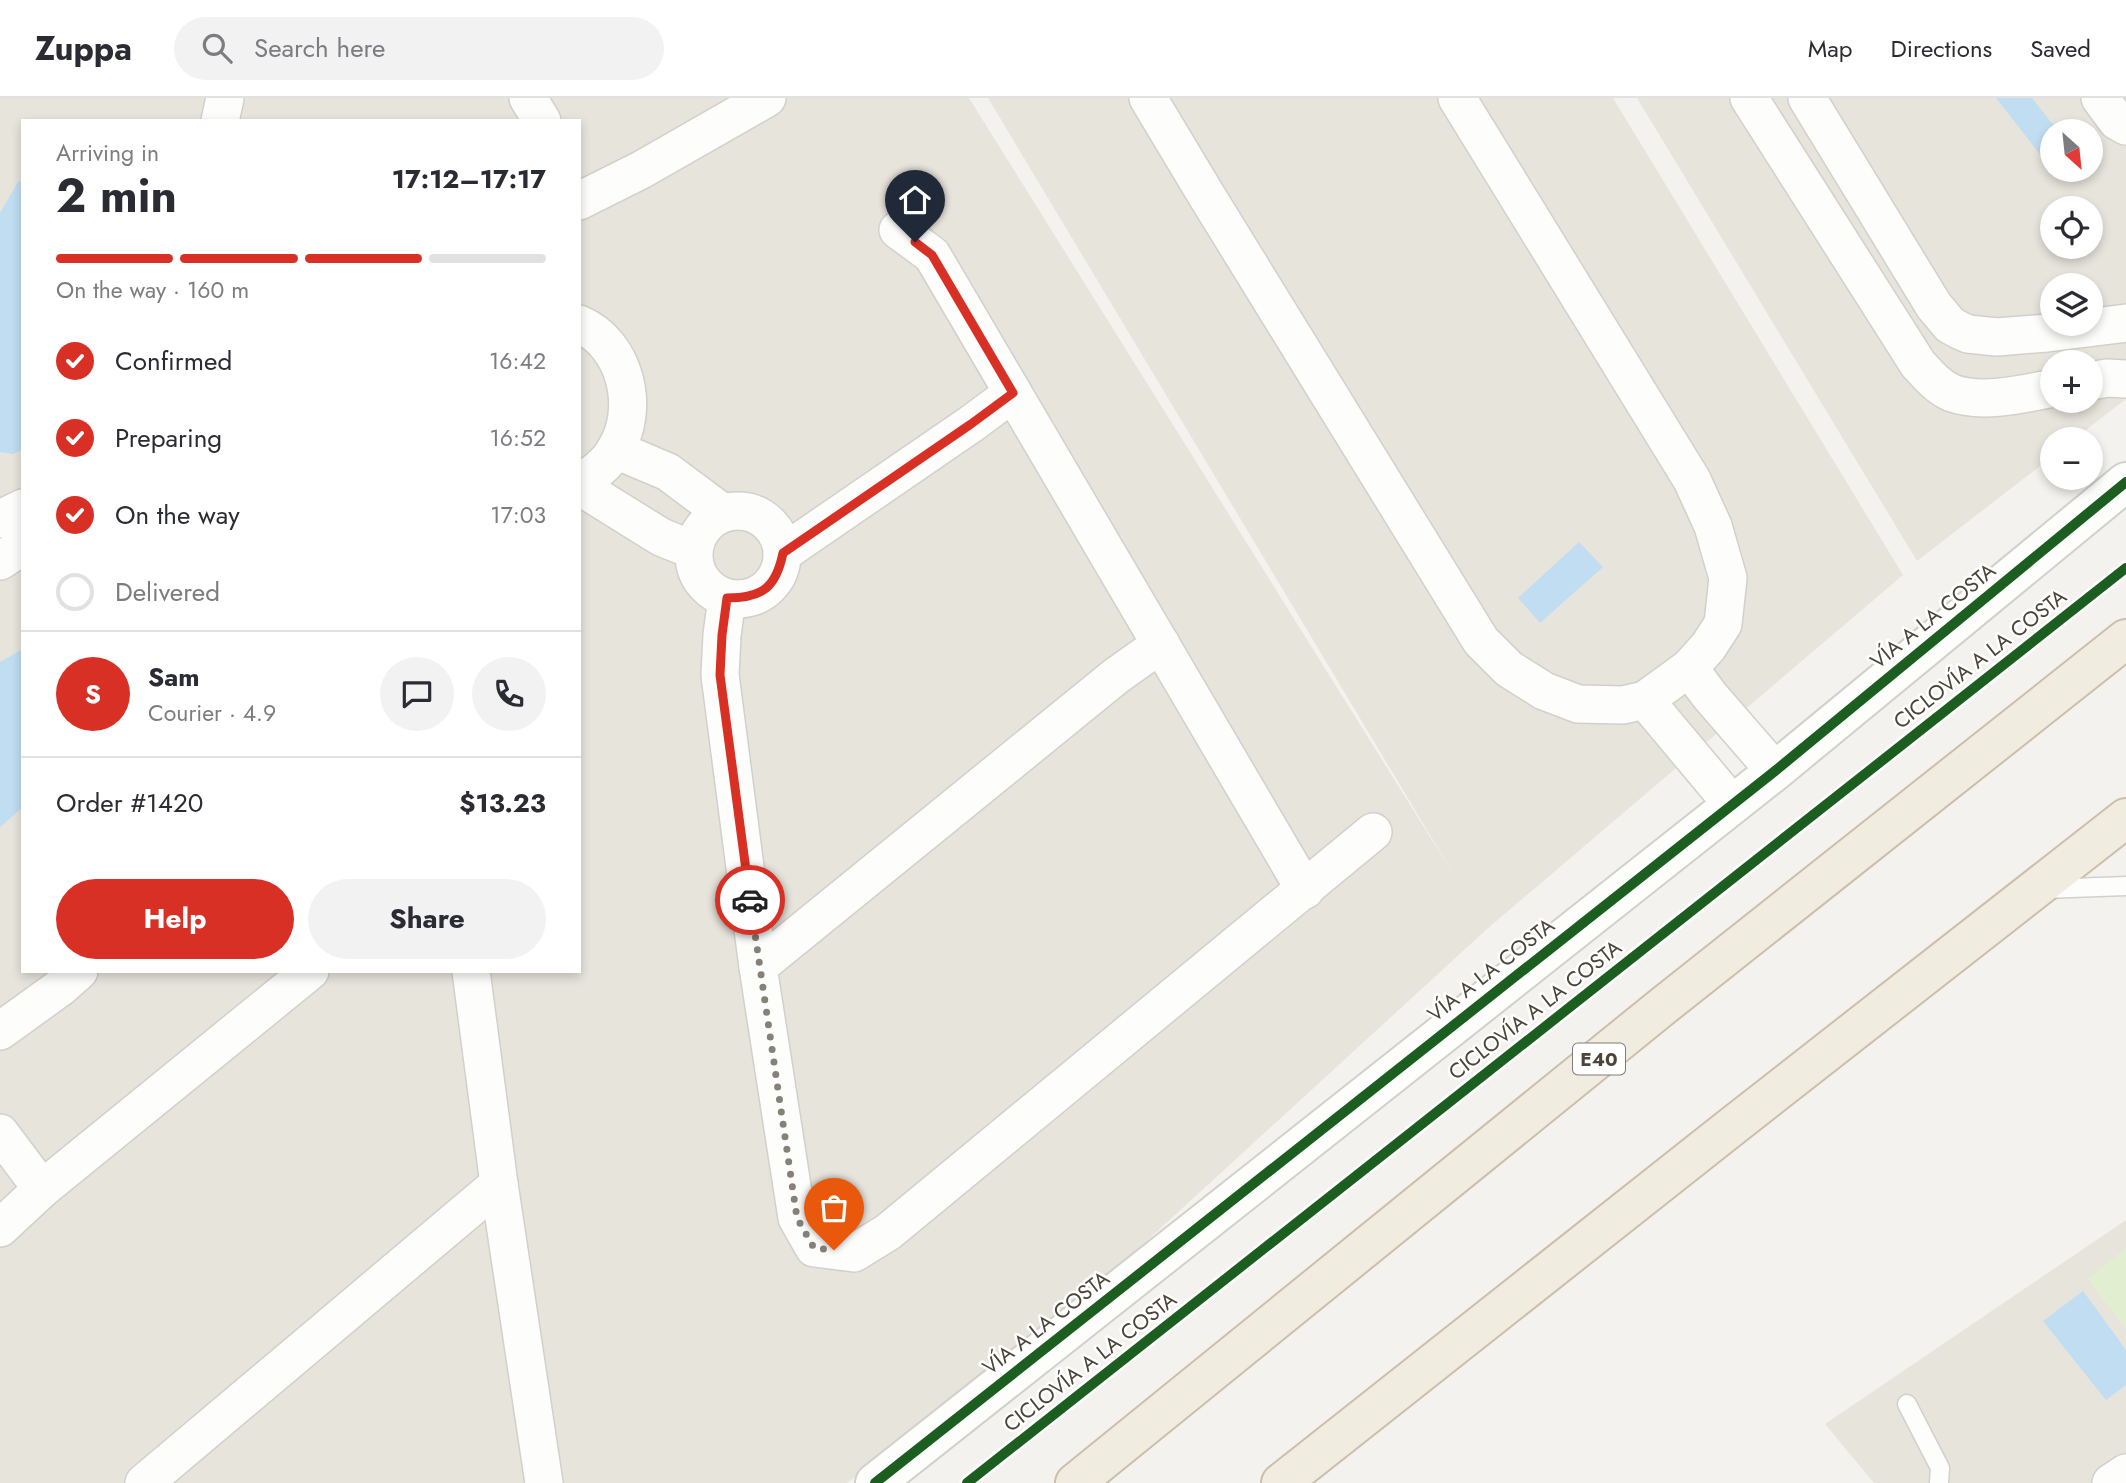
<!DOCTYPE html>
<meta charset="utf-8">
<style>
:root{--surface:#fff;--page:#f2f2f3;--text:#2b2b33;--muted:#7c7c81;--line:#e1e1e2;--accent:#d93025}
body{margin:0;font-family:Jost,sans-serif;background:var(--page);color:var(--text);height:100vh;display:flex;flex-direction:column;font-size:26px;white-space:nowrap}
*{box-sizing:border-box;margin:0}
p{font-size:23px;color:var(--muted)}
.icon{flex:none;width:38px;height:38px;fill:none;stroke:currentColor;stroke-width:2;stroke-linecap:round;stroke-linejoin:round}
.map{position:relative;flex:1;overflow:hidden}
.details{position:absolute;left:21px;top:21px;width:560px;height:854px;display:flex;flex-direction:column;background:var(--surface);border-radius:0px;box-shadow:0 4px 10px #0003}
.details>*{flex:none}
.needle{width:46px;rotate:153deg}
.tools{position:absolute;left:2040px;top:21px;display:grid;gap:14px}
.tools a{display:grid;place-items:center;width:63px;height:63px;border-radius:50%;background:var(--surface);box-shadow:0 4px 10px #0003;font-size:35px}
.pin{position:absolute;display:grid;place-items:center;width:60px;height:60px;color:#fff;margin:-72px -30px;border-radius:50% 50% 50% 0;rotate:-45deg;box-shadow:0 0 7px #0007}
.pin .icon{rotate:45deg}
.courier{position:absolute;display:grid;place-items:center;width:70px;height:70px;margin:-35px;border:5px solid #d93025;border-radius:50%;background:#fff;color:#222;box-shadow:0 2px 9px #0007}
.headline em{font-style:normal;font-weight:700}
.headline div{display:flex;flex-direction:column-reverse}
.headline{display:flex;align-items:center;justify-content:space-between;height:119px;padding:0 35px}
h1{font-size:46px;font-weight:700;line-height:52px}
.bar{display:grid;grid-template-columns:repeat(4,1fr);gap:10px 7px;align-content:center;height:84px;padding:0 35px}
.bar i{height:9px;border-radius:5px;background:var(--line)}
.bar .on{background:var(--accent)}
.bar p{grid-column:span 4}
.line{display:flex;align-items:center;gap:18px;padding:0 35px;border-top:2px solid var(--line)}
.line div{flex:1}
.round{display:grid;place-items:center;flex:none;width:74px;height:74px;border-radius:37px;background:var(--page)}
ol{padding:0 35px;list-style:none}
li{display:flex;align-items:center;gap:21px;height:77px}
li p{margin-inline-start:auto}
li .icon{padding:7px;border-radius:50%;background:var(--accent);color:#fff;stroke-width:4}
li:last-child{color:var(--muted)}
li i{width:38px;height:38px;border:4px solid var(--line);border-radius:50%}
.cta{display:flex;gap:14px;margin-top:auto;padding:14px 35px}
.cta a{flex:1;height:80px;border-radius:42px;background:var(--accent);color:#fff;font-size:28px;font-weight:700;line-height:80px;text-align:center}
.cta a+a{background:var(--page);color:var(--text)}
header{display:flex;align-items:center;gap:42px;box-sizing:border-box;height:98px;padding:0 35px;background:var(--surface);border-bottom:2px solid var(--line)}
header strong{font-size:33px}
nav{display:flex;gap:38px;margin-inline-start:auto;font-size:24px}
.search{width:490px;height:63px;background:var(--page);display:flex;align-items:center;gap:18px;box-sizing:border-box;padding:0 24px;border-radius:38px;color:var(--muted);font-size:26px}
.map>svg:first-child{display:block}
.residential{fill:#e7e4dc;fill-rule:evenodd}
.green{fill:#e1eecf}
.water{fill:#c0ddf1}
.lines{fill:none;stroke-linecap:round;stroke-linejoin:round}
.service-casing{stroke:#d2d0cb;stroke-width:21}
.minor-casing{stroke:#d2d0cb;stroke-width:40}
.tertiary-casing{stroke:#d2d0cb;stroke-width:42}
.trunk-casing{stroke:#ccbfa9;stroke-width:42}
.service{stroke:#fdfdfc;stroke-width:18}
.minor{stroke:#fdfdfc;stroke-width:37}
.tertiary{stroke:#fdfdfc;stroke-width:38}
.trunk{stroke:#f0ece0;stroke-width:38}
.cycleway-casing{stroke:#fff;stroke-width:15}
.cycleway{stroke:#1b5e20;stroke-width:10}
.done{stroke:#868178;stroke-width:7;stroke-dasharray:0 12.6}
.route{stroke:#d93025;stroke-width:9}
.labels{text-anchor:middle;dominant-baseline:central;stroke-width:5;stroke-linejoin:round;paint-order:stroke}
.shield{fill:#fff;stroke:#817c74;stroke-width:2}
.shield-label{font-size:19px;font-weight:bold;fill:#4b4439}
.street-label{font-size:21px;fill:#4b4439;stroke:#fff}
</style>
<header>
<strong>Zuppa</strong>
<div class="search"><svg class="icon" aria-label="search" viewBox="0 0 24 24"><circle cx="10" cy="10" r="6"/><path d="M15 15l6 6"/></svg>Search here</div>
<nav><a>Map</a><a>Directions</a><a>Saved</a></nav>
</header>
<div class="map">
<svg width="2126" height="1385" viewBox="0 0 2126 1385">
<rect width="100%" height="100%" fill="#f4f2ee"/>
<g class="residential">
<path d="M0,0H969L1457,782L988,0H1613L1903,477L1487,831L1067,1216L847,1385H0ZM23,23H579V873H23Z"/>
<path d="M1637,0H2126V301L2074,341H2053V358L1917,463ZM2053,33H2091V72H2053ZM2053,110H2091V149H2053ZM2053,187H2091V226H2053ZM2053,264H2091V303H2053Z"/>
<polygon points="2126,1122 2126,1385 1874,1385 1825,1326"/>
</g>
<polygon class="green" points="2126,1150 2126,1231 2087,1181"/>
<g class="water">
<polygon points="1996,0 2032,0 2058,33 2053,33 2053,52 2043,60"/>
<polygon points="23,82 23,351 13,356 0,354 0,115 18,84"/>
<polygon points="1579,444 1603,469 1540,525 1518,500"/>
<polygon points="23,551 23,709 0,729 0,564"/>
<polygon points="2083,1193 2126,1252 2126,1287 2106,1302 2043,1223"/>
</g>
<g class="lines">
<defs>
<g id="service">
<polyline points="2044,791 2126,788"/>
<polyline points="1907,1306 1940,1370 1939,1385"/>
</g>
<g id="minor">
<polyline points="528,0 542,23"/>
<polyline points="1148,0 1205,95 1481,543 1509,571 1544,593 1578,606 1623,607 1645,602 1689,570 1708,549 1723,526 1728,480 1713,428 1692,382 1457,0"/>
<path d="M1749,0L1918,266C1928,277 1938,289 1952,295C1982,306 2023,296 2053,290"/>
<polyline points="1807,0 1934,208 1950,227 1959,232 1968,236 1997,239 2047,235 2126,225"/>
<polyline points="2100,0 2117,23 2126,28"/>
<polyline points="220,23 225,0"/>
<polyline points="579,103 641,72 767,0"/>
<polyline points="898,132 932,157 1305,792"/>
<path d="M579,226C626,246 641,311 615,352C607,367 593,376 579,385"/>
<polyline points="2091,283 2107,280 2126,281"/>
<polyline points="616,352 668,374 723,415"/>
<polyline points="579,388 661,439 693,452"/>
<circle cx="738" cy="457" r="44"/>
<polyline points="0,421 23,410"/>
<polyline points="783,455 971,326 1013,295"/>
<polyline points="0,463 23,448"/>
<polyline points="727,500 722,537 720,577 758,869 797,1120 814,1150 854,1155 888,1134 1373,734"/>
<polyline points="1689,570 1710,598 1775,673"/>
<polyline points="1645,602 1732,706"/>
<polyline points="758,869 1116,578 1161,546"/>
<polyline points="471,873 499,1086 544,1385"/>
<polyline points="0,933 61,889 79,873"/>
<polyline points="0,1035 42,1091"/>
<polyline points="0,1130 42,1091 310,873"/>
<polyline points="144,1385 499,1086"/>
<polyline points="2111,1385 2126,1375"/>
</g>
<polyline id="tertiary" points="875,1385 1775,673 2126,384"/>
<g id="trunk">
<polyline points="1075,1385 1663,908 2126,541"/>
<polyline points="1281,1385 1730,1030 2126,720"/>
</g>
</defs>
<use href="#service" class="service-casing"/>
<use href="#minor" class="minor-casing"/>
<use href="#tertiary" class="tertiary-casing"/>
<use href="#trunk" class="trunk-casing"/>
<use href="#service" class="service"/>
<use href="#minor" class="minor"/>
<use href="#tertiary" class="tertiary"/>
<use href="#trunk" class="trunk"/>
<defs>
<g id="cycleway">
<polyline points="875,1385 1775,673 2126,384"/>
<polyline points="967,1385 2126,470"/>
</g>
</defs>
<use href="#cycleway" class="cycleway-casing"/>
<use href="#cycleway" class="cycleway"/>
</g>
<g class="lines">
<polyline class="done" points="750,802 797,1120 814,1150 834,1152"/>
<path class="route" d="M750,802L720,577L722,537L727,500C763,500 776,489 783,455L971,326L1013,295L932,157L915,144"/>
</g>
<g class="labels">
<rect class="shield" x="1573" y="945.5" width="52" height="31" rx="5"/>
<g class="shield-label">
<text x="1599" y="961">E40</text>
</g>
<g class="street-label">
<text transform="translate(1933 518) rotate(-39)">VÍA A LA COSTA</text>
<text transform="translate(1980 561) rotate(-38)">CICLOVÍA A LA COSTA</text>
<text transform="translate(1491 872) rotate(-38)">VÍA A LA COSTA</text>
<text transform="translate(1535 912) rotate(-38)">CICLOVÍA A LA COSTA</text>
<text transform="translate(1046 1225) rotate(-38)">VÍA A LA COSTA</text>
<text transform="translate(1090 1264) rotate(-38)">CICLOVÍA A LA COSTA</text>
</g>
</g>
</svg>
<div class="tools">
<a><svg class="needle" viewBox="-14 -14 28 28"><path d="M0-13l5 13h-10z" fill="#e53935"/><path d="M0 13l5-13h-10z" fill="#7c7c81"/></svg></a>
<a><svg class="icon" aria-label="locate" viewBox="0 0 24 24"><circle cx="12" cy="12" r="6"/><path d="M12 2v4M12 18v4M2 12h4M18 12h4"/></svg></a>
<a><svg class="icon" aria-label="layers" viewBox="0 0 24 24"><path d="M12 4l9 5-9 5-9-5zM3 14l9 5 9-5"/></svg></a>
<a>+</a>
<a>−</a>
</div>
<div class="pin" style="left:834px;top:1152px;background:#ea580c"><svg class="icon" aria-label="bag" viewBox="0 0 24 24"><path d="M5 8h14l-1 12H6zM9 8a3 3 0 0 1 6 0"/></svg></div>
<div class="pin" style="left:915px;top:144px;background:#1f2937"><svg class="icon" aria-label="home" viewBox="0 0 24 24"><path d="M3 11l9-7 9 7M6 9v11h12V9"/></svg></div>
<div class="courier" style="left:750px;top:802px"><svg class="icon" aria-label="car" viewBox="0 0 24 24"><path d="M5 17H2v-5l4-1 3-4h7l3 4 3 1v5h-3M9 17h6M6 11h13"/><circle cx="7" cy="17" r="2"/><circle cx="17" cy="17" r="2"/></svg></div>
<section class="details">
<div class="headline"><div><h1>2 min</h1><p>Arriving in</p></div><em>17:12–17:17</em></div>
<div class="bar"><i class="on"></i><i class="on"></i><i class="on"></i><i></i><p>On the way · 160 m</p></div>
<ol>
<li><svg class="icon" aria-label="check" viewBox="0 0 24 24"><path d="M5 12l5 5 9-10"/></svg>Confirmed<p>16:42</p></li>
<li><svg class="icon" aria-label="check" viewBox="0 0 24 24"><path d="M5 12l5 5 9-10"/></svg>Preparing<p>16:52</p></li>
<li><svg class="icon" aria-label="check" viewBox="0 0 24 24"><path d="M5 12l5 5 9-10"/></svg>On the way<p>17:03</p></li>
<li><i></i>Delivered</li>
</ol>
<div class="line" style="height:126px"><b class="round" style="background:var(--accent);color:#fff">S</b><div><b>Sam</b><p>Courier · 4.9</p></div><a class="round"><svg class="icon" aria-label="chat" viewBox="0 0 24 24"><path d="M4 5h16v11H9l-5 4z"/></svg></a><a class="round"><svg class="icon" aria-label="phone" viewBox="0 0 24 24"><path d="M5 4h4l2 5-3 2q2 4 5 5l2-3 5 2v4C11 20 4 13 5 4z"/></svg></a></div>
<div class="line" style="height:91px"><div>Order #1420</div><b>$13.23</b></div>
<div class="cta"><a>Help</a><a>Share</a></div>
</section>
</div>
